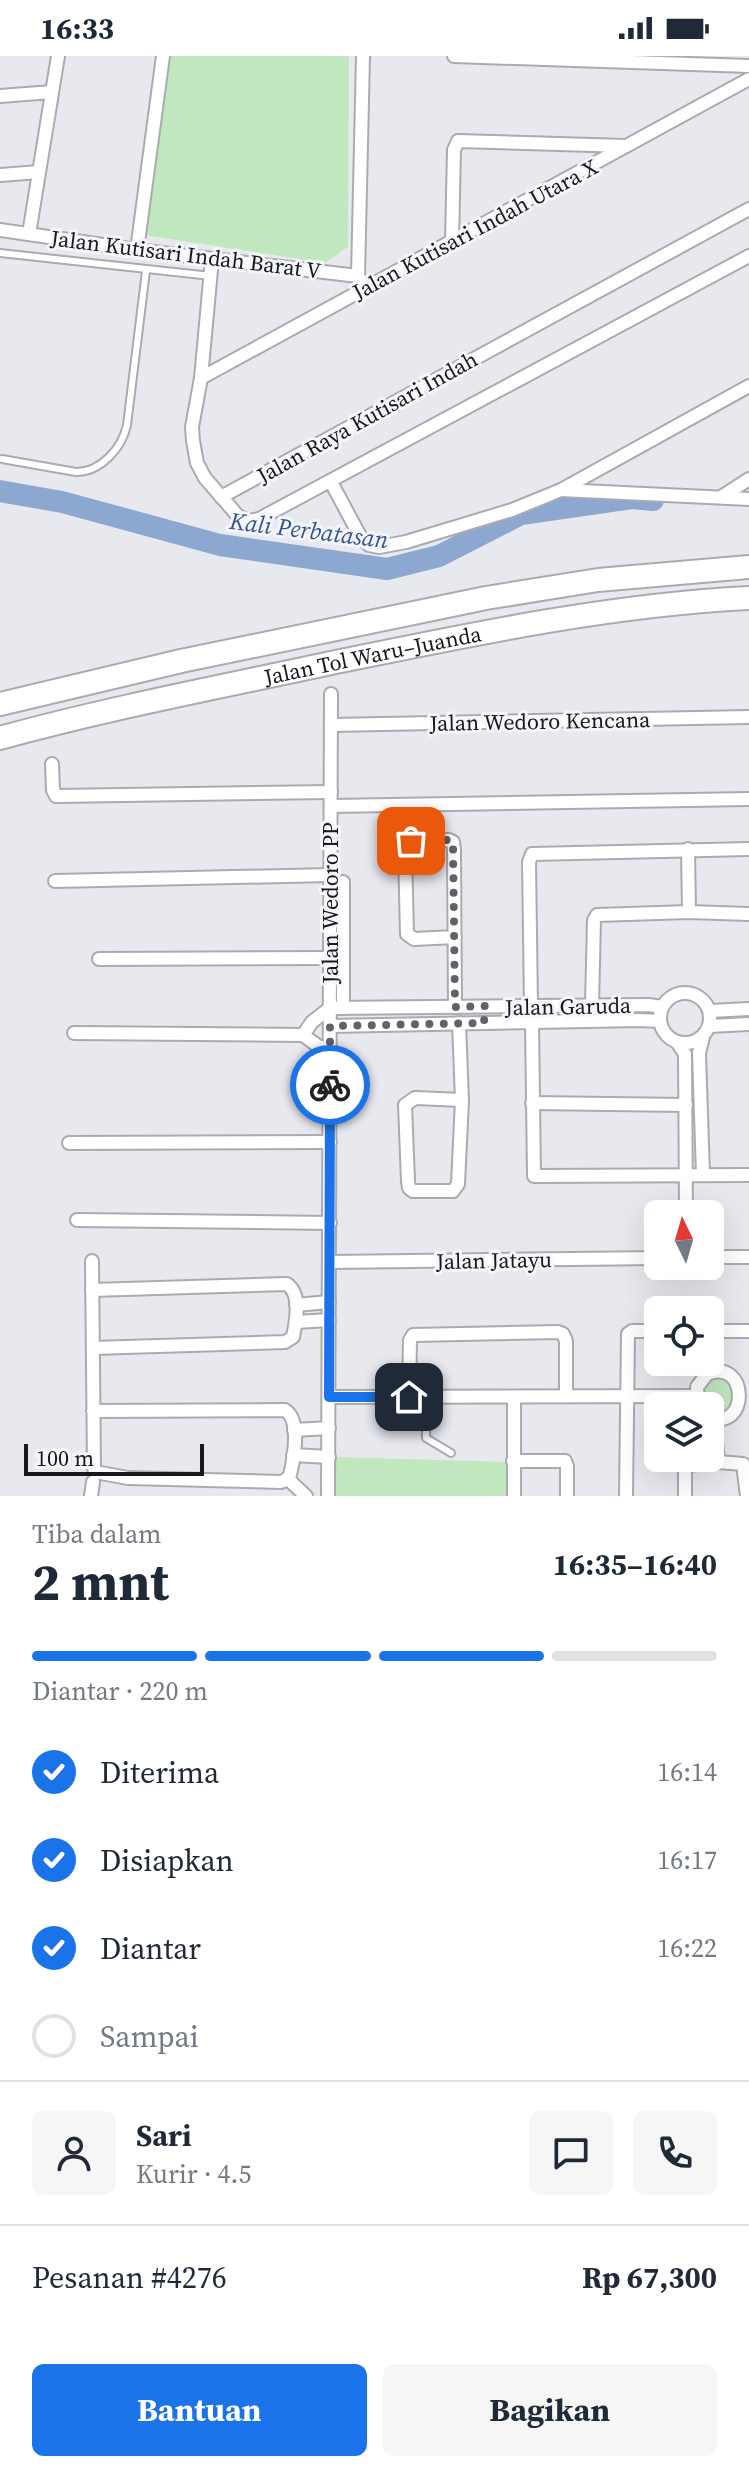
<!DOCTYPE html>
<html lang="id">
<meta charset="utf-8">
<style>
:root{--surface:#fff;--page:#f6f6f7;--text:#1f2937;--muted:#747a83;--line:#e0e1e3;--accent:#1a73e8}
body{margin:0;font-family:"Source Serif 4",serif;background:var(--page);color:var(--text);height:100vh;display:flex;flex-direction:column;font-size:30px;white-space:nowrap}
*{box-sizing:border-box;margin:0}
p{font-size:26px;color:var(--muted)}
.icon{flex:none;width:44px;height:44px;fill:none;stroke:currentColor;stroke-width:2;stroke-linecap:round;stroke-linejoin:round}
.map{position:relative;height:1440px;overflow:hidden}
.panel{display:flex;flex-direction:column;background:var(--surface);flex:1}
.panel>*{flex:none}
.needle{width:52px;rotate:355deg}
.tools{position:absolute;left:644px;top:1144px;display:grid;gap:16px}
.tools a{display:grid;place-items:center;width:80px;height:80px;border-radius:12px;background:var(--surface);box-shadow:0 8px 32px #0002;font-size:40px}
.scale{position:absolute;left:24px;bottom:20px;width:180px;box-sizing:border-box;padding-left:8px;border:4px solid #19191c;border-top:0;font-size:22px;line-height:28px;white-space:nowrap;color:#19191c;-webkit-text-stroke:6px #f5f6fc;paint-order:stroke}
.pin{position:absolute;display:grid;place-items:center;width:68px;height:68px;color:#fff;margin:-34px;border-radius:16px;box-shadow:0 4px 12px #0006}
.courier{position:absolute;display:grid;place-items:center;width:80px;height:80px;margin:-40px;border:6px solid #1a73e8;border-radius:50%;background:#fff;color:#222;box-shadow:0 2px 10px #0007}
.overview em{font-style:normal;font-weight:700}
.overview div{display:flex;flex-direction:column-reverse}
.overview{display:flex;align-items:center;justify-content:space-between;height:136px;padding:0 32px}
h1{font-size:52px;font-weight:700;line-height:60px}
.bar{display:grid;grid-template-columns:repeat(4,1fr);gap:12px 8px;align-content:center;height:96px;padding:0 32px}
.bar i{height:10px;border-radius:6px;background:var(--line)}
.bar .selected{background:var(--accent)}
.bar p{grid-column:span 4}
.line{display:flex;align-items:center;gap:20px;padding:0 32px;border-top:2px solid var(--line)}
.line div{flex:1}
.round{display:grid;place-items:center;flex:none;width:84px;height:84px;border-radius:12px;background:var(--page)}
ol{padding:0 32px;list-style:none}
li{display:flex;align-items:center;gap:24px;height:88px}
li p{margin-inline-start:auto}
li .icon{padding:8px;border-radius:50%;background:var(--accent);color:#fff;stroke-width:4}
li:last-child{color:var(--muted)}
li i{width:44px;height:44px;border:4px solid var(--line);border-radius:50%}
.button{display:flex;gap:16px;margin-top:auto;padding:16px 32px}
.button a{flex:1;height:92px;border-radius:12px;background:var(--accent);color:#fff;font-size:32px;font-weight:700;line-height:92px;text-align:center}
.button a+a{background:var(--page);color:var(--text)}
.status{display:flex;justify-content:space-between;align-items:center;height:56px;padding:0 40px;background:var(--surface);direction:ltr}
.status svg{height:22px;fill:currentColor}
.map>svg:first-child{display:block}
.green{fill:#c1e7bf}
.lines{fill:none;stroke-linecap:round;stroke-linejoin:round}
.river{stroke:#8ca8d1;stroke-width:22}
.lane-casing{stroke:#aaabb1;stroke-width:10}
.street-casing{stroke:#aaabb1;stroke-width:16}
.highway-casing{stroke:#aaabb1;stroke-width:26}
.lane{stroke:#fff;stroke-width:6}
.street{stroke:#fff;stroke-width:12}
.highway{stroke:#fff;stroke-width:22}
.done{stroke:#616266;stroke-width:8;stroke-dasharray:0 14.4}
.route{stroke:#1a73e8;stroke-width:10}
.labels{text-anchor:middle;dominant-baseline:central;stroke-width:6;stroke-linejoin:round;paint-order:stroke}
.street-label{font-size:22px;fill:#19191c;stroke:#f5f6fc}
.water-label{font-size:24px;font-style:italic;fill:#32568c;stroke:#f5f6fc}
</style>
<div class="status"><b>16:33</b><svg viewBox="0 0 49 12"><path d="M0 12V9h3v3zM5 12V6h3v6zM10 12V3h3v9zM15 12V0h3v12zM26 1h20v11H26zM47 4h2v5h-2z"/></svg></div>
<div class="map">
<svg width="749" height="1440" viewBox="0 0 749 1440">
<rect width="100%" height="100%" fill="#e8e9ef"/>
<g class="green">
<polygon points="171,0 349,0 348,191 325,207 144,179"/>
<circle cx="720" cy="1339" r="16"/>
<polygon points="334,1401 510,1406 511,1440 333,1440"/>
</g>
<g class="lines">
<polyline class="river" points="0,435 62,446 220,489 387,513 439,500 521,458 632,442 653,444"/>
<defs>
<g id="lane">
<polyline points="0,197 211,220"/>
<path d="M2,403L76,416C101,416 122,392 127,369L146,215"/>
<polyline points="426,1341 426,1382 451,1397"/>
</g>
<g id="street">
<polyline points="454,0 749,10"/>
<polyline points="0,40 52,36"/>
<polyline points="0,119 39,116"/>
<polyline points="0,174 137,194 358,220 366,232"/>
<polyline points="29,178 58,0"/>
<polyline points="452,186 454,94 458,85 626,90"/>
<polyline points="137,194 163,0"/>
<polyline points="212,203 201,322 192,371 193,385 197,407 205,422 238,460 248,465 259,463 749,200"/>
<polyline points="358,220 363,0"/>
<polyline points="201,322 749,23"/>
<polyline points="331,426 360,480 369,489 379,491 406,486 512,454 561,434 749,330"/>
<polyline points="561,434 749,443"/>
<polyline points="221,441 749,153"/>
<polyline points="721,441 749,423"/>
<polyline points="332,669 749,661"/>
<polyline points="52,708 53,734 56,740 331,736"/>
<polyline points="331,750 749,743"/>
<polyline points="688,793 689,856"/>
<polyline points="55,825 330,819"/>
<polyline points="343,826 343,952"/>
<polyline points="455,881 414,883 407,878 405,795 409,785 449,784 453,786 454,794 455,951"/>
<polyline points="99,903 330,902"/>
<circle cx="685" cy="962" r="25"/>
<polyline points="592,949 594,864 597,859 689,856 749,858"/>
<polyline points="531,950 529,806 532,798 749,793"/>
<polyline points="710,955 749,953"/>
<polyline points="532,966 534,1120 749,1119"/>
<polyline points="459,967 462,1044 458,1128 453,1135 413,1135 409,1132 408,1125 405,1049 415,1042 462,1044"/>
<polyline points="330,970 639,964 660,965"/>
<polyline points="709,970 749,968"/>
<polyline points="74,977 303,979 318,990 330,994"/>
<polyline points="303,979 312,966 330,952 649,949 662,951"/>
<polyline points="703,981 699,997 703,1119"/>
<polyline points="677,986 685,998 686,1158"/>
<polyline points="532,1047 686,1049"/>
<polyline points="69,1087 330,1086"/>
<polyline points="77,1164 330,1167"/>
<polyline points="710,1201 749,1201"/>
<path d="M92,1205L94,1412L95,1416L128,1422L281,1426L286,1424L290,1419C294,1402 301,1364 285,1354L93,1355"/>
<polyline points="330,1206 658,1202"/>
<path d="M92,1234L287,1228C302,1239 296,1265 293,1281L285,1286L93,1292"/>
<polyline points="296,1249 329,1246"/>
<polyline points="296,1266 329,1264"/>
<polyline points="710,1275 749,1275"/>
<polyline points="329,1341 695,1340"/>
<polyline points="409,1341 410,1284 413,1279 558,1276 563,1278 566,1285 566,1340"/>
<polyline points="514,1341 514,1440"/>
<path d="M698,1350L697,1331L707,1318C749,1301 749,1376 710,1361"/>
<polyline points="714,1363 718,1406"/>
<polyline points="294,1374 329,1372"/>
<polyline points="293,1399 329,1401"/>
<polyline points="513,1405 565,1405 567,1410 567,1440"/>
<polyline points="288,1423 306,1440"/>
<polyline points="91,1440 93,1426"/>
<polyline points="328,1440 331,638"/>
<polyline points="626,1440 628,1278 632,1275 658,1275"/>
<polyline points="685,1440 685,1414 688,1409 718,1406 743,1408 747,1440"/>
</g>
<g id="highway">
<polyline points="0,648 181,605 486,542 598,524 749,511"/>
<path id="s1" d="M0,682C109,652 220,631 331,607C468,579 608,549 749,542"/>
</g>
</defs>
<use href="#lane" class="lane-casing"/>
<use href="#street" class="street-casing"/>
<use href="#highway" class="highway-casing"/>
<use href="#lane" class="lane"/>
<use href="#street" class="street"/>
<use href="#highway" class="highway"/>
</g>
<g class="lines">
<polyline class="done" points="330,1029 330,970 484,967 485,950 455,951 453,786 449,784 411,785"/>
<polyline class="route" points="330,1029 329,1341 409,1341"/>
</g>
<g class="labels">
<g class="street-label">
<text transform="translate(475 173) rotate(-28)">Jalan Kutisari Indah Utara X</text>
<text transform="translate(186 198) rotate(7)">Jalan Kutisari Indah Barat V</text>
<text transform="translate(367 361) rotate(-29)">Jalan Raya Kutisari Indah</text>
<text stroke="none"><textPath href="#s1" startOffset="382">Jalan Tol Waru–Juanda</textPath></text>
<text transform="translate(540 665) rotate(-1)">Jalan Wedoro Kencana</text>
<text transform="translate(330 847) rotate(-90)">Jalan Wedoro PP</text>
<text transform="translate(568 950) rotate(-1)">Jalan Garuda</text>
<text transform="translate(494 1204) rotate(-1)">Jalan Jatayu</text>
</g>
<g class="water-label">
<text transform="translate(309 474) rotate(7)">Kali Perbatasan</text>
</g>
</g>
</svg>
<div class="tools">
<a><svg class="needle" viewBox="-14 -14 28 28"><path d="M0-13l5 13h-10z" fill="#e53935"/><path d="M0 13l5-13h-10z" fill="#747a83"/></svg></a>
<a><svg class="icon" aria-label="locate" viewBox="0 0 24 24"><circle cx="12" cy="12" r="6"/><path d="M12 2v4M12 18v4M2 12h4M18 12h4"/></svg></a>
<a><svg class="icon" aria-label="layers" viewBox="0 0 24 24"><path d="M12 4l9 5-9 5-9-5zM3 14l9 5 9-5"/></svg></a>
</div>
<div class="scale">100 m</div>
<div class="pin" style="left:411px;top:785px;background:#ea580c"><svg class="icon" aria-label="bag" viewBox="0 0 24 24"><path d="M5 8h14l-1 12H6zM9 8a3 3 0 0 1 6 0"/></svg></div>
<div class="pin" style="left:409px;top:1341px;background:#1f2937"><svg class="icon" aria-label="home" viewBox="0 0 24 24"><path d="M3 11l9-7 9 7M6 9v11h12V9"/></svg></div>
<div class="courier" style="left:330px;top:1029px"><svg class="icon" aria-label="bike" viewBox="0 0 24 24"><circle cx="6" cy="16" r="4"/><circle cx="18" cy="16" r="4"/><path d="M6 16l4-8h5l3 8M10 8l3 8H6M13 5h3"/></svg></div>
</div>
<section class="panel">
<div class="overview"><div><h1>2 mnt</h1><p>Tiba dalam</p></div><em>16:35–16:40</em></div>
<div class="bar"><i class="selected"></i><i class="selected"></i><i class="selected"></i><i></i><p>Diantar · 220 m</p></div>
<ol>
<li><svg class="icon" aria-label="check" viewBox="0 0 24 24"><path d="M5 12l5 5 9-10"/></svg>Diterima<p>16:14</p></li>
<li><svg class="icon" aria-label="check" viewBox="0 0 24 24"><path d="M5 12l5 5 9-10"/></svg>Disiapkan<p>16:17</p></li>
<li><svg class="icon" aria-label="check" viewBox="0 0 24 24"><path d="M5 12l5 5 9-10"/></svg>Diantar<p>16:22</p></li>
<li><i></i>Sampai</li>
</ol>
<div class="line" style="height:144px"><a class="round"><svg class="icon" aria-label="person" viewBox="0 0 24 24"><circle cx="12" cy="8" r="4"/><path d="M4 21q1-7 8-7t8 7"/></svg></a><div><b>Sari</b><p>Kurir · 4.5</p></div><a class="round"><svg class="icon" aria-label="chat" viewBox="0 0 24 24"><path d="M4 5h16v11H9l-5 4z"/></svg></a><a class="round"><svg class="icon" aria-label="phone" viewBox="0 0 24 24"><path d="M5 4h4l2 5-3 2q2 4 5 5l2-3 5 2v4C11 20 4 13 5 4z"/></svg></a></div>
<div class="line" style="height:104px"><div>Pesanan #4276</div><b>Rp 67,300</b></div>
<div class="button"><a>Bantuan</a><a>Bagikan</a></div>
</section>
